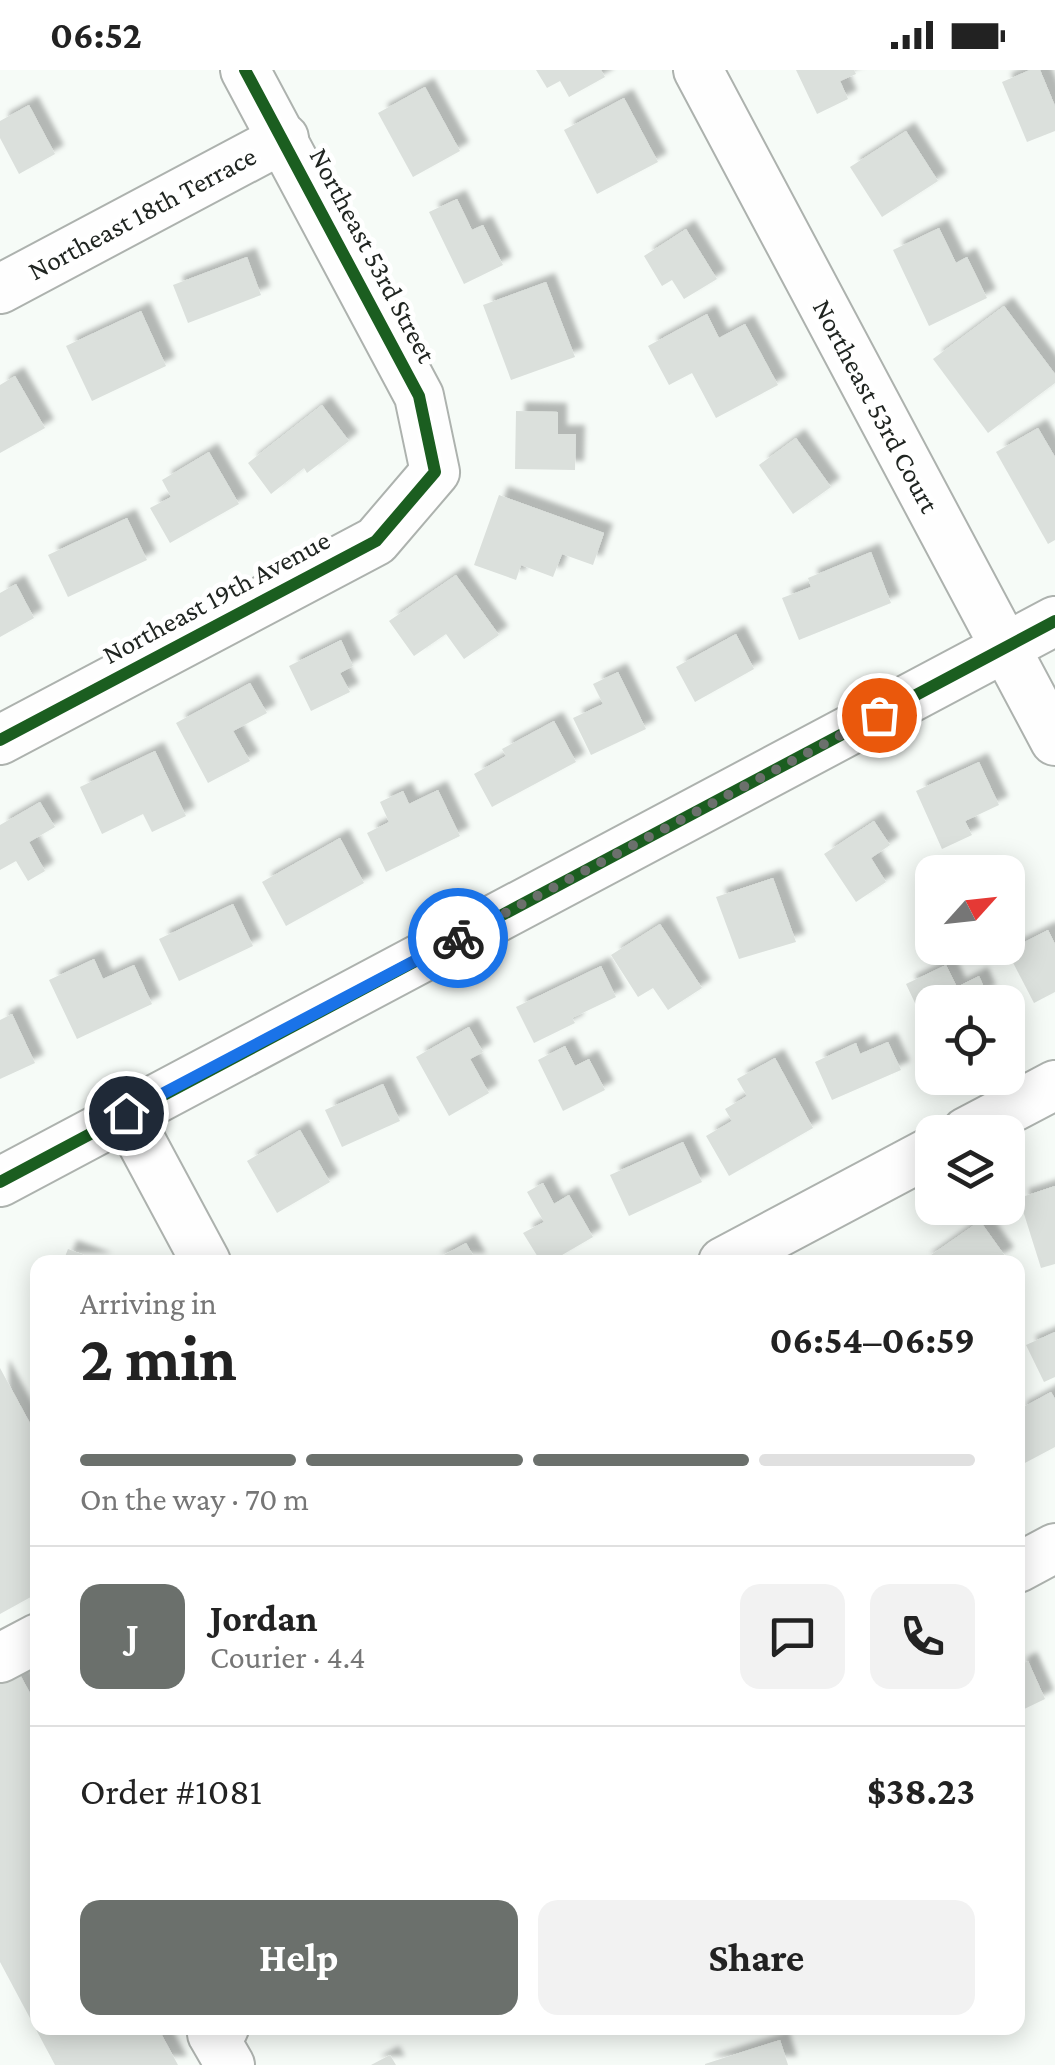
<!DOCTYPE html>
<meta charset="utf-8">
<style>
:root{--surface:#fff;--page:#f2f2f2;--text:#222;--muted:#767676;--line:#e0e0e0;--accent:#6b706c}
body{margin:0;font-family:"Crimson Pro",serif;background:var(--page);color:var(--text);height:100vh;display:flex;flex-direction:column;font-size:38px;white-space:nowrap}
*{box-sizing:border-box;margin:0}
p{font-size:32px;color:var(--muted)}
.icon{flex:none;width:55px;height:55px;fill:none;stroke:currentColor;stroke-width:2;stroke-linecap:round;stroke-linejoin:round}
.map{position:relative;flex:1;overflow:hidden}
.drawer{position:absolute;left:30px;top:1185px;width:995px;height:780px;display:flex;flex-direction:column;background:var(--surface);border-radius:20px;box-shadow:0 5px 25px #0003}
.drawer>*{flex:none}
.needle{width:65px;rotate:63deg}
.fabs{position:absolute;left:915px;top:785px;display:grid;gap:20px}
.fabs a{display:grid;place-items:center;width:110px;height:110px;border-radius:20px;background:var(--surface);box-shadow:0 5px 25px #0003;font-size:50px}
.pin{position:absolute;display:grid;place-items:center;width:85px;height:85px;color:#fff;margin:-42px;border:5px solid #fff;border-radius:50%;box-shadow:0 2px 10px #0007}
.courier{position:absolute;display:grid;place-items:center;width:100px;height:100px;margin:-50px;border:8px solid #1a73e8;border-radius:50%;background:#fff;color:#222;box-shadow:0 2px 12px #0007}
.summary em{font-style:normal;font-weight:700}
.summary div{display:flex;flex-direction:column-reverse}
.summary{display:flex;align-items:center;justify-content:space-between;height:170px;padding:0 50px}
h1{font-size:65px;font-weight:700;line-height:75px}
.bar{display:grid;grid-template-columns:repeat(4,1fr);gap:15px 10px;align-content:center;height:120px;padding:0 50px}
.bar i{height:12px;border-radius:8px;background:var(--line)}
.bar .on{background:var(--accent)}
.bar p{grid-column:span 4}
.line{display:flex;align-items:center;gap:25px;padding:0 50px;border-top:2px solid var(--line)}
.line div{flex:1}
.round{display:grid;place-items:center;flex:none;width:105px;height:105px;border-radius:20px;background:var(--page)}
.action{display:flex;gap:20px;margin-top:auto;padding:20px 50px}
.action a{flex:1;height:115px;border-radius:20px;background:var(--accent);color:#fff;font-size:40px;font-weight:700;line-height:115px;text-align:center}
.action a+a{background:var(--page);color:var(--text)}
.status{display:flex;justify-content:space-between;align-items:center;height:70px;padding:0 50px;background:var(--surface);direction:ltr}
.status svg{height:28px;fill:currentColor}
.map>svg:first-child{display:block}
.building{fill:#dbe0dc;filter:url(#shadow)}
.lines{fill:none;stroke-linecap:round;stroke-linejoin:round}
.minor-casing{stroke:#adb2ae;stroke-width:52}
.minor{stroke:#fefefe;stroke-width:48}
.cycleway-casing{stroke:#fff;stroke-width:19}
.cycleway{stroke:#1b5e20;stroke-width:12}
.done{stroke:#6b706c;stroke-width:10;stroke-dasharray:0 18}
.route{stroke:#1a73e8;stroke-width:12}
.labels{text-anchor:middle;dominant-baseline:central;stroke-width:10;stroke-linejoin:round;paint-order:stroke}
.street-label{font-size:28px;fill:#202521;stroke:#fff}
</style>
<div class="status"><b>06:52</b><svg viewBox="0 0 49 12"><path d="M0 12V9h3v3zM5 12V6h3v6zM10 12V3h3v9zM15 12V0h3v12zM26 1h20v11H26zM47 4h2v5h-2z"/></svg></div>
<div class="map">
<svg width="1055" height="1995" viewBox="0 0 1055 1995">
<defs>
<filter id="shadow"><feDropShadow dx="9" dy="-9" stdDeviation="2.5" flood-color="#0004"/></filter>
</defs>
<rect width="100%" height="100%" fill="#f6fbf7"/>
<g class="building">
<polygon points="536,0 601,0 605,7 569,27 560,11 547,18"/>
<polygon points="796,0 854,0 856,4 840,11 848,29 817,44"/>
<polygon points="1030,0 1040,0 1055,36 1055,61 1027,72 1002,12"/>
<polygon points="425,17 460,81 413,107 378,43"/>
<polygon points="624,28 658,92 597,124 564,60"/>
<polygon points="29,35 55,84 19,104 0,68 0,51"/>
<polygon points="906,61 938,111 882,147 850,97"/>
<polygon points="457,129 472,160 483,155 503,195 464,214 429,142"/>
<polygon points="939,158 956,193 967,187 987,228 929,256 893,180"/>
<polygon points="686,159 717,209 684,229 672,210 662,216 644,186"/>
<polygon points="247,187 261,225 188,253 173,215"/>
<polygon points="546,212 575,287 511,310 483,235"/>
<polygon points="1004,236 1055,304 1055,313 988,363 933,289"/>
<polygon points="141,241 166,296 92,331 66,276"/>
<polygon points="707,244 719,268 745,254 778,315 716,348 692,303 669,315 648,276"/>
<polygon points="15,306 45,358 0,383 0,315"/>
<polygon points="322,335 349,371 307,403 304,398 271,424 248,393"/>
<polygon points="516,341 558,342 558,364 576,364 575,400 515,399"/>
<polygon points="1038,358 1055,387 1055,470 1048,474 996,382"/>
<polygon points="796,368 831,417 793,444 759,395"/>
<polygon points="209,382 239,434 170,473 150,438 171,427 162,410"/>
<polygon points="499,425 604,463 593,495 562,484 553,507 521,495 516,510 474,495"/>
<polygon points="127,448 147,490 68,527 48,485"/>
<polygon points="871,482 891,533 799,570 782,528 811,517 808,508"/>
<polygon points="456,505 499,565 464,589 446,564 414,586 389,551"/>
<polygon points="16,514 34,548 0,567 0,523"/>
<polygon points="736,564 754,599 695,632 676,597"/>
<polygon points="341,570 353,596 340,603 350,622 311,641 289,596"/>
<polygon points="618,602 646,659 591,685 573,648 603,634 593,614"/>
<polygon points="250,613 267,643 233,661 250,691 208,713 176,653"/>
<polygon points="554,651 576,692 492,737 474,704 506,686 502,679"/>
<polygon points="155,681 186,746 152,762 143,744 102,764 80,717"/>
<polygon points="979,692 999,735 965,751 972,765 942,779 916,721"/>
<polygon points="438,720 460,766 386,802 367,763 389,752 380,732 403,721 409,734"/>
<polygon points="40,732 55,757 29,772 45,801 28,811 16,791 0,800 0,755"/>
<polygon points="874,751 890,775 871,788 886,812 856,832 824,784"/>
<polygon points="340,768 364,813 286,856 262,812"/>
<polygon points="773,808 796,872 739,889 716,827"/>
<polygon points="233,834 253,876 179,911 159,869"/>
<polygon points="660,854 702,918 668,940 653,918 638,927 611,885"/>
<polygon points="1048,860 1055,874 1055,922 1034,933 1007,881"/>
<polygon points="94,889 103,909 134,895 152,934 77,969 49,910"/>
<polygon points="946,895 957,917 979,906 987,924 974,930 976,932 932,932 932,969 906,914"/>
<polygon points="601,896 616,927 572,948 575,953 534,973 516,937"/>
<polygon points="12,944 35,993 0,1009 0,950"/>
<polygon points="469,957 483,982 470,989 489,1023 449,1046 416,987"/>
<polygon points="888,972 901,1000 832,1030 815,992 856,973 860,984"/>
<polygon points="565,976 575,996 589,989 605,1020 563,1041 538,990"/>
<polygon points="775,988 813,1058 729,1106 706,1066 732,1051 725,1039 747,1026 737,1009"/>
<polygon points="383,1014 400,1051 342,1077 325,1040"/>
<polygon points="300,1060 330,1112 277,1143 247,1091"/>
<polygon points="683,1072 702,1112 629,1146 610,1105"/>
<polygon points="543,1113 554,1134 569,1125 593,1167 550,1192 541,1192 523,1163 544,1152 527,1122"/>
<polygon points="1055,1116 1055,1194 1041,1198 1019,1128"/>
<polygon points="980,1151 1005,1186 996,1192 921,1192"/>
<polygon points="466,1173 477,1192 431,1192"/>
<polygon points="68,1179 103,1192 63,1192"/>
<polygon points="1055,1262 1055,1307 1044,1312 1026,1275"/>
<polygon points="0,1298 38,1368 38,1523 0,1544"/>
<polygon points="1051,1322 1055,1329 1055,1377 1023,1394 1018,1384 1018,1340"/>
<polygon points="1028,1591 1045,1629 1018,1642 1018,1596"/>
<polygon points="18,1601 38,1638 38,1715 30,1719 38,1733 38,1958 158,1958 178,1995 55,1995 0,1892 0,1611"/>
<polygon points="780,1970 788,1995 705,1995 705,1994"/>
<polygon points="390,1985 396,1995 371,1995"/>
</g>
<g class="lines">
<defs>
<g id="minor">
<polyline points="698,0 1055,671"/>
<polyline points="0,219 284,68"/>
<polyline points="0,670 376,471 435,402 419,326 245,0"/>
<polyline points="126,1043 206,1192"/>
<polyline points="966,1062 1055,1015"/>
<polyline points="0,1112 1055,551"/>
<polyline points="723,1192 932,1081"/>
<polyline points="1018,1498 1055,1478"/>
<polyline points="0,1588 38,1568"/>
<polyline points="224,1958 212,1964 230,1995"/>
</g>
</defs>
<use href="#minor" class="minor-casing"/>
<use href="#minor" class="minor"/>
<defs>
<g id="cycleway">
<polyline points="0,670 376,471 435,402 419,326 245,0"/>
<polyline points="0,1112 1055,551"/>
</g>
</defs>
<use href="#cycleway" class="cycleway-casing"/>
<use href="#cycleway" class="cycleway"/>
</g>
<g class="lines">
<polyline class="done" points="458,868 879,645"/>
<polyline class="route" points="126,1043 458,868"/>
</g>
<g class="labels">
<g class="street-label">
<text transform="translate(142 143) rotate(-28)">Northeast 18th Terrace</text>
<text transform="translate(373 185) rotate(62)">Northeast 53rd Street</text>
<text transform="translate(876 336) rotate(62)">Northeast 53rd Court</text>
<text transform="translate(216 527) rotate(-28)">Northeast 19th Avenue</text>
</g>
</g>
</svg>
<div class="fabs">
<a><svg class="needle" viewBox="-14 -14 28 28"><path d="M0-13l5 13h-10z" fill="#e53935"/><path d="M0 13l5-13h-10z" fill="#767676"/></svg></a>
<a><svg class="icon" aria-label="locate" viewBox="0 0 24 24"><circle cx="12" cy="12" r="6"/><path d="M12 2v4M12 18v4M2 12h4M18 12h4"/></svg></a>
<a><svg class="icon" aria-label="layers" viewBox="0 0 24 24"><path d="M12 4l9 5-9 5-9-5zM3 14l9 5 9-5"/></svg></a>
</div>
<div class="pin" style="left:879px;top:645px;background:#ea580c"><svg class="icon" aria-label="bag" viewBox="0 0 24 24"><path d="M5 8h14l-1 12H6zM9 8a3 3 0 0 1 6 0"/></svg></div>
<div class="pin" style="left:126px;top:1043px;background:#1f2937"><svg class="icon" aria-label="home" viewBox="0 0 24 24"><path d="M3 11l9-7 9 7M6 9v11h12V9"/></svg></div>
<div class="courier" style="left:458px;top:868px"><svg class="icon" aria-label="bike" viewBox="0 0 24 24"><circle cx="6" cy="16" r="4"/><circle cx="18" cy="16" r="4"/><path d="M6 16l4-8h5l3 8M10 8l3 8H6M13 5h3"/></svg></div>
<section class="drawer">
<div class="summary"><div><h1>2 min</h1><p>Arriving in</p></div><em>06:54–06:59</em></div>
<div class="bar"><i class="on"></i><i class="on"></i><i class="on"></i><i></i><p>On the way · 70 m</p></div>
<div class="line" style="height:180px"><b class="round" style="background:var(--accent);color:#fff">J</b><div><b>Jordan</b><p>Courier · 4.4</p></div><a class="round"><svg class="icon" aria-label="chat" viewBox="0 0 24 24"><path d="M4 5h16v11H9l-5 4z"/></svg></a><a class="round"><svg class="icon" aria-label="phone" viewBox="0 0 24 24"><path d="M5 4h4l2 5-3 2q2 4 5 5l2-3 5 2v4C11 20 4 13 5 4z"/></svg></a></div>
<div class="line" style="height:130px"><div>Order #1081</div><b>$38.23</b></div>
<div class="action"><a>Help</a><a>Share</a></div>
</section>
</div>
